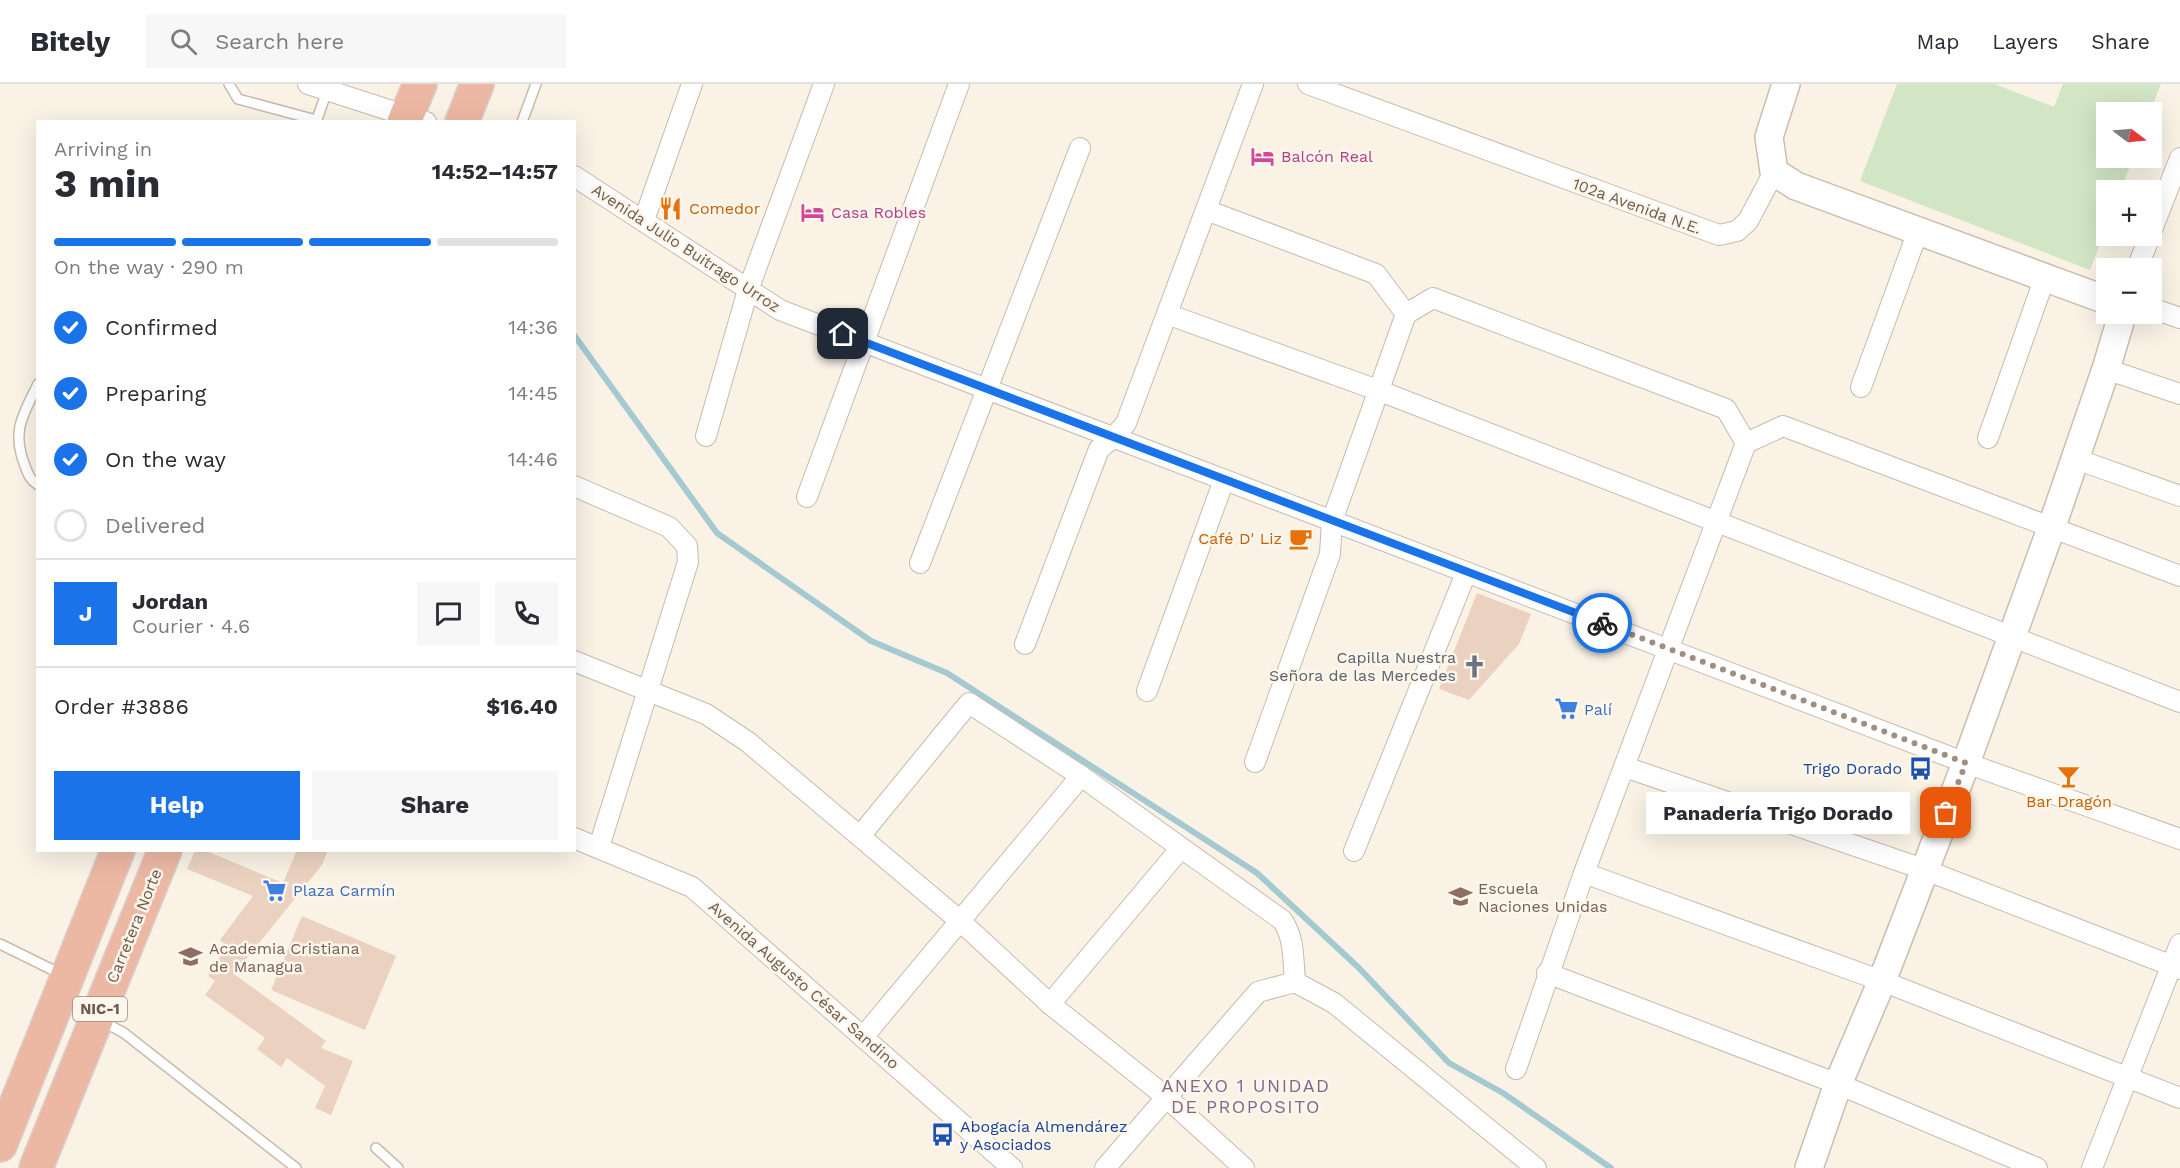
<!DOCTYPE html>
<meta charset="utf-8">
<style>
:root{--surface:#fff;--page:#f7f7f7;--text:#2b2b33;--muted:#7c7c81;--line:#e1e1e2;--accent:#1a73e8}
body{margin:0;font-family:"Work Sans",sans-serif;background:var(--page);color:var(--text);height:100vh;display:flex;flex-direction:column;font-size:22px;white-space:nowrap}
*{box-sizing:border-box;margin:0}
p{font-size:20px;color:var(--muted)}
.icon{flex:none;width:33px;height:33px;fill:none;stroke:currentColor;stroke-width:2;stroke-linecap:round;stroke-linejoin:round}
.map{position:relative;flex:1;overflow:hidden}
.side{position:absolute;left:36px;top:36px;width:540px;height:732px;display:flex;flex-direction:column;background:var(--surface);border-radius:0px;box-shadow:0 6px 24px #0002}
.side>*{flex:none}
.needle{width:39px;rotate:106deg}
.buttons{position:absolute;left:2096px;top:18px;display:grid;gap:12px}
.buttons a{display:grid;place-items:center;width:66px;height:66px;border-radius:0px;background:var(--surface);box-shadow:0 6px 24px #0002;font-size:30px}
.pin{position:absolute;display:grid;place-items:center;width:51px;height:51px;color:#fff;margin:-26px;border-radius:12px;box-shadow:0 3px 9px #0006}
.courier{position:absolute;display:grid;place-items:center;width:60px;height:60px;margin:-30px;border:4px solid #1a73e8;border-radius:50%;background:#fff;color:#222;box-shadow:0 2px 8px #0007}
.bubble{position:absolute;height:42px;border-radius:0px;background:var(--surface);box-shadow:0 6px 24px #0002;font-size:20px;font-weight:700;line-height:42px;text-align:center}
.summary em{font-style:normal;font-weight:700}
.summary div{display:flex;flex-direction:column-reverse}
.summary{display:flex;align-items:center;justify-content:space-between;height:102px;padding:0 18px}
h1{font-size:39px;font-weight:700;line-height:45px}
.bar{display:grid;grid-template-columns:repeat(4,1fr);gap:9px 6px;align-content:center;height:72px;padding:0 18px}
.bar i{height:8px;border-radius:4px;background:var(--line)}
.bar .current{background:var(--accent)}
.bar p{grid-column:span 4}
.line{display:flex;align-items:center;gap:15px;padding:0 18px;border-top:2px solid var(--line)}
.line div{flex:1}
.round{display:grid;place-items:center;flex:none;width:63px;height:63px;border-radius:0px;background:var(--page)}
ol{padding:0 18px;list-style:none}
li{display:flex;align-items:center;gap:18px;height:66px}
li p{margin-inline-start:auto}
li .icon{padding:6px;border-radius:50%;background:var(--accent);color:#fff;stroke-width:4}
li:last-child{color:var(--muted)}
li i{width:33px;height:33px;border:3px solid var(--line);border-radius:50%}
.primary-button{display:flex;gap:12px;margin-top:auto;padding:12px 18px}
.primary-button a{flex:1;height:69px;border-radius:0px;background:var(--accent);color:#fff;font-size:24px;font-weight:700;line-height:69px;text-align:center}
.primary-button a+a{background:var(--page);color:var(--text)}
header{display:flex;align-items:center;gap:36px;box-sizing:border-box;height:84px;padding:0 30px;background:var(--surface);border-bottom:2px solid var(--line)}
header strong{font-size:28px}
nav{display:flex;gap:33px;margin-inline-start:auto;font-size:21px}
.search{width:420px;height:54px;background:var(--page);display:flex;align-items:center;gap:15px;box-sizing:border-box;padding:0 21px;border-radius:0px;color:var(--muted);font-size:22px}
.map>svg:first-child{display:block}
.green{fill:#d2e5c5}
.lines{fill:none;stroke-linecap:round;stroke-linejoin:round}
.stream{stroke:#a4c9d1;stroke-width:6}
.building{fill:#ebd2c0}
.lane-casing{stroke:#c9baad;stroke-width:12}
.street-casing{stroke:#c9baad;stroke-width:22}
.secondary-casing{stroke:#cebcae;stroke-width:30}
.highway-casing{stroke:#d7d1cd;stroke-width:36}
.lane{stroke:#fff;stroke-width:9}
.street{stroke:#fff;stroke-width:20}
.secondary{stroke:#fff;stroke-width:27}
.highway{stroke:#ecb8a3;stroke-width:33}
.done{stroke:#9f8f83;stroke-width:6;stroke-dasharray:0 10.8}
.route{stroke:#1a73e8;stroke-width:8}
.labels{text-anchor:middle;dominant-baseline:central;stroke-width:5;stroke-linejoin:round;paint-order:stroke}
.shield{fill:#fdf6eb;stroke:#9a897d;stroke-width:1.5}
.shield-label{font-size:15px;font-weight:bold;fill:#6f5a4e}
.hotel-label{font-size:16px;fill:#b23c85;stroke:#fdf6eb;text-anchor:start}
.street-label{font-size:16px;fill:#6f5a4e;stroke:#fdf6eb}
.food-label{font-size:16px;fill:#c56008;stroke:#fdf6eb;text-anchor:start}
.worship-label{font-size:16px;fill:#5b616d;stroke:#fdf6eb;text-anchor:end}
.shop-label{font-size:16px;fill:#366cbe;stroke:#fdf6eb;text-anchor:start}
.transit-label{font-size:16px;fill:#164399;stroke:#fdf6eb;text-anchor:end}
.education-label{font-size:16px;fill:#785e54;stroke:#fdf6eb;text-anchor:start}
.neighbourhood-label{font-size:18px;letter-spacing:1.5px;fill:#7f668b;stroke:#fdf6eb}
</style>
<header>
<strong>Bitely</strong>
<div class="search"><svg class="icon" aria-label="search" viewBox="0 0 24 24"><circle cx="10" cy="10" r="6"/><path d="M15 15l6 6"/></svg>Search here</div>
<nav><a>Map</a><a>Layers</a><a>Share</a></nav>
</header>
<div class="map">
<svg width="2180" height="1084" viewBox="0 0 2180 1084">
<rect width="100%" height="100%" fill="#f9f2e5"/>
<polygon class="green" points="1897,0 1994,0 2054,23 2063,0 2161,0 2150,28 2106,28 2106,74 2133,74 2121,106 2106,106 2106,145 2090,186 1860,97"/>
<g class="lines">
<polyline class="stream" points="574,251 717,449 871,557 947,589 1257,789 1359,884 1449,979 1503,1009 1611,1084"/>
</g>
<g class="building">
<polygon points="1477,509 1531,530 1519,560 1469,616 1439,605"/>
<polygon points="195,766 204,766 283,799 297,766 328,766 322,781 234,890 326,957 321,964 353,977 331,1031 315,1024 325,1002 287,974 281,983 257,965 265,954 205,911 215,897 208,892 227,862 220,856 253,812 187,785"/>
<polygon points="302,832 396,872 365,946 271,906"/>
</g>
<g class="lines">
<defs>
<g id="lane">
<polyline points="229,0 238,15 316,36"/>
<polyline points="316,38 327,7"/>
<polyline points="522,38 536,0"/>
<path d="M38,300C23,331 11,347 25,382C28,390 30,396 38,401"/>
<polyline points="0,860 63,891"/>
<polyline points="102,937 124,949 296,1084"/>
<polyline points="376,1064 398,1084"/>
</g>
<g id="street">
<polyline points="308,0 426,38"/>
<polyline points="1308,0 1719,151 1737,147 1748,137 1774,88"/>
<polyline points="574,92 780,226 1966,679 2180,755"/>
<polyline points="1206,126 1376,190 1406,230 1433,214 1726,325 1746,359 1783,342 2180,492"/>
<polyline points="644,136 692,0"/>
<polyline points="2151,148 2180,74"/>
<polyline points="2137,184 2150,152"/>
<polyline points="2151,224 2180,234"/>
<polyline points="1167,230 1380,307 2180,618"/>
<polyline points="2106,285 2180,310"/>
<polyline points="1861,303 1918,147"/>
<polyline points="706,352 748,206 824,0"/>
<polyline points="1988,354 2045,193"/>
<polyline points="2073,374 2180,412"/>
<polyline points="574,402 669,443 687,462 688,478 599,763"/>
<polyline points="807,413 959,0"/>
<polyline points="920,479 1080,64"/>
<polyline points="1025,560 1099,365 1114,353 1126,339 1253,0"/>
<polyline points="574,577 706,630 748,658 959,836 1050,920 1165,1012 1244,1084"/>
<polyline points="1147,607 1224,396"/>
<polyline points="1255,678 1330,470 1332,437 1406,230"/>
<polyline points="1625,683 1923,785 2180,885"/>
<path d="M860,752L969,619L1081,692L1282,836C1295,854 1293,877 1295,898"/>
<polyline points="574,754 692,803 1012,1084"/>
<polyline points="1354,767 1466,489"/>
<polyline points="1584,789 1882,897 2180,1014"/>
<polyline points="1547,889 1838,1000 2037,1084"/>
<polyline points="1050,920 1181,764"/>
<polyline points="863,953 1081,692"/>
<polyline points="1516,985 1584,789 1746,359"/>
<polyline points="1105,1084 1258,908 1295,898 1334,919 1536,1084"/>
<polyline points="2092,1084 2180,860"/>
</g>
<g id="secondary">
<polyline points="1786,0 1769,53 1774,88 1796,102 2106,216"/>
<polyline points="1809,1084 1838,1000 1882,897 1966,679 2052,442 2106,285 2120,238 2117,230"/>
</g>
<g id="highway">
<polyline points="404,38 420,0"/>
<polyline points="462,38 477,0"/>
<polyline points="0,1061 118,766"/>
<polyline points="36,1084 165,766"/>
</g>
</defs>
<use href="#lane" class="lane-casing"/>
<use href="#street" class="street-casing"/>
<use href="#secondary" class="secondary-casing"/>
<use href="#highway" class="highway-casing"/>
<use href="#lane" class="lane"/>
<use href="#street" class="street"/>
<use href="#secondary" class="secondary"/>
<use href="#highway" class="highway"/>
</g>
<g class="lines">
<polyline class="done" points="1602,539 1966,679 1946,729"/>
<polyline class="route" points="843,250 1602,539"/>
</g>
<defs>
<symbol id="hotel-bare" viewBox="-9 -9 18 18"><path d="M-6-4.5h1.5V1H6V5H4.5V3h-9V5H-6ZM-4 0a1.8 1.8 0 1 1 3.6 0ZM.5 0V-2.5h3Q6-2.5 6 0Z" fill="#d1479c" stroke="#fdf6eb" stroke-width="2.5" paint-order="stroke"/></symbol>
<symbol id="restaurant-bare" viewBox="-9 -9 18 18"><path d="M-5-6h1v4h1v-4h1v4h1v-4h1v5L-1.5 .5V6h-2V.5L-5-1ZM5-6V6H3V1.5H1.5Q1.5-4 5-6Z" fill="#e8710a" stroke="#fdf6eb" stroke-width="2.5" paint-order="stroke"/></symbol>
<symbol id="cafe-bare" viewBox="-9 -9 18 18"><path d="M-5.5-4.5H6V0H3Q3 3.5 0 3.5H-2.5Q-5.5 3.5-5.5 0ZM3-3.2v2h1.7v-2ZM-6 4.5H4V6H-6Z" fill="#e8710a" stroke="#fdf6eb" stroke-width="2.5" paint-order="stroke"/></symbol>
<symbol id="church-bare" viewBox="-9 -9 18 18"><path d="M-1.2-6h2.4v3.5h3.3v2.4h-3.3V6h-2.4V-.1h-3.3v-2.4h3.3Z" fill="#6b7280" stroke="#fdf6eb" stroke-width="2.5" paint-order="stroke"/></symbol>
<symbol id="supermarket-bare" viewBox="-9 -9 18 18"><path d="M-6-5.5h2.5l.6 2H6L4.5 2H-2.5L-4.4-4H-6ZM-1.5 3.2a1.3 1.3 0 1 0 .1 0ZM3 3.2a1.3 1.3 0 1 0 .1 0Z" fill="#3f7fe0" stroke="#fdf6eb" stroke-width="2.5" paint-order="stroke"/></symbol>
<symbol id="bus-bare" viewBox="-9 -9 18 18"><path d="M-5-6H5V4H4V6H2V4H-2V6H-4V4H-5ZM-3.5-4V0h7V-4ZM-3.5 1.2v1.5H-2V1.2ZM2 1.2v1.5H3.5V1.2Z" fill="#1a4fb4" stroke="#fdf6eb" stroke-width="2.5" paint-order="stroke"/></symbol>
<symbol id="bar-bare" viewBox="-9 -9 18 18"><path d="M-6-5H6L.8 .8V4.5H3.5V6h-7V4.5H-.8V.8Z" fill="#e8710a" stroke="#fdf6eb" stroke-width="2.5" paint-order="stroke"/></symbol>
<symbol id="school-bare" viewBox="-9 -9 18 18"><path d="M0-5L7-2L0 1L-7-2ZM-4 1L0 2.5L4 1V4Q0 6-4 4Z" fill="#8d6e63" stroke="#fdf6eb" stroke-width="2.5" paint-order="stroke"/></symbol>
</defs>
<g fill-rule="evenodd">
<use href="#hotel-bare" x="1246" y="56" width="33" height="33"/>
<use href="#restaurant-bare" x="654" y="108" width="33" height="33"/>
<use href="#hotel-bare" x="796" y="112" width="33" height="33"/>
<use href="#cafe-bare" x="1284" y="438" width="33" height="33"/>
<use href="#church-bare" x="1458" y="566" width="33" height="33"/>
<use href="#supermarket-bare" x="1550" y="608" width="33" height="33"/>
<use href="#bus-bare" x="1904" y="668" width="33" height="33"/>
<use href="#bar-bare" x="2052" y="676" width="33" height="33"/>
<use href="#supermarket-bare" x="258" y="790" width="33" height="33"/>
<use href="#school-bare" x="1444" y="796" width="33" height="33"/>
<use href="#school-bare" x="174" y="856" width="33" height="33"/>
<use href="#bus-bare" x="926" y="1034" width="33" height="33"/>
</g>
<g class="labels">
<rect class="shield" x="73" y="913" width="54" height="24" rx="4.5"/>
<g class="shield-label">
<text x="100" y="925">NIC-1</text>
</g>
<g class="hotel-label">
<text x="1281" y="72">Balcón Real</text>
<text x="831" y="128">Casa Robles</text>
</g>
<g class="street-label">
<text transform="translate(1637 122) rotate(20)">102a Avenida N.E.</text>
<text transform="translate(686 164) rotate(33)">Avenida Julio Buitrago Urroz</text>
<text transform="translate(134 842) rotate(-68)">Carretera Norte</text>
<text transform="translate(804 901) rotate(41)">Avenida Augusto César Sandino</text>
</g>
<g class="food-label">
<text x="689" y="124">Comedor</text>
<text x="1282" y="454" text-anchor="end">Café D' Liz</text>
<text x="2069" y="717" text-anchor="middle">Bar Dragón</text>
</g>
<g class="worship-label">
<text x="1456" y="573">Capilla Nuestra<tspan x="1456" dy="18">Señora de las Mercedes</tspan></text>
</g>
<g class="shop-label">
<text x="1584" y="625">Palí</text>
<text x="293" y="806">Plaza Carmín</text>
</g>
<g class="transit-label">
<text x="1902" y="684">Trigo Dorado</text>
<text x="960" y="1042" text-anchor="start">Abogacía Almendárez<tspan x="960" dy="18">y Asociados</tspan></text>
</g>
<g class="education-label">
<text x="1478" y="804">Escuela<tspan x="1478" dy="18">Naciones Unidas</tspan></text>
<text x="209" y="864">Academia Cristiana<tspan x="209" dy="18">de Managua</tspan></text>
</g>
<g class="neighbourhood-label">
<text x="1246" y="1001">ANEXO 1 UNIDAD<tspan x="1246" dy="21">DE PROPOSITO</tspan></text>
</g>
</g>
</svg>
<div class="buttons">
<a><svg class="needle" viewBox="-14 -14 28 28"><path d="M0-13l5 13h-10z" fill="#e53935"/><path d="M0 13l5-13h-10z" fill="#7c7c81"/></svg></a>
<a>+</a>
<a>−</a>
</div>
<div class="pin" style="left:1946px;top:729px;background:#ea580c"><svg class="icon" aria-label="bag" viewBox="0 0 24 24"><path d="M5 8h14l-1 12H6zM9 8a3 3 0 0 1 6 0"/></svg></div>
<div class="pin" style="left:843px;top:250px;background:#1f2937"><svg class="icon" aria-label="home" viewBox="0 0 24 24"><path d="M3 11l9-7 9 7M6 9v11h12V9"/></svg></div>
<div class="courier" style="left:1602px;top:539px"><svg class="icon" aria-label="bike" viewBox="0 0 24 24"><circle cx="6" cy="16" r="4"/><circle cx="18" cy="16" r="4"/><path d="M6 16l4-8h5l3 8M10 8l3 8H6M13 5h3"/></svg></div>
<div class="bubble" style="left:1646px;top:708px;width:264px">Panadería Trigo Dorado</div>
<section class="side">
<div class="summary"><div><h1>3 min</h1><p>Arriving in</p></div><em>14:52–14:57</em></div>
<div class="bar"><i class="current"></i><i class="current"></i><i class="current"></i><i></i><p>On the way · 290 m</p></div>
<ol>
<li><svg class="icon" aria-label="check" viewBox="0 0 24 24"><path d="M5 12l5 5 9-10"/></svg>Confirmed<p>14:36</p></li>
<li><svg class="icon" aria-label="check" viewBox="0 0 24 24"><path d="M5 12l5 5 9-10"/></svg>Preparing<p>14:45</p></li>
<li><svg class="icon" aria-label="check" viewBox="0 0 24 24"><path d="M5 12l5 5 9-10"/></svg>On the way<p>14:46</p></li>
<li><i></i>Delivered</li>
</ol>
<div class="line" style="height:108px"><b class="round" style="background:var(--accent);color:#fff">J</b><div><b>Jordan</b><p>Courier · 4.6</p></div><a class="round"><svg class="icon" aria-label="chat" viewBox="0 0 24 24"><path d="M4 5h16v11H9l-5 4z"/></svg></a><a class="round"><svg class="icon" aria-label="phone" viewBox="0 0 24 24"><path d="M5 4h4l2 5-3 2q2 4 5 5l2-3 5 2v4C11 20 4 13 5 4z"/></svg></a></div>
<div class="line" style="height:78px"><div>Order #3886</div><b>$16.40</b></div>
<div class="primary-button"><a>Help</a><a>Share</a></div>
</section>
</div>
